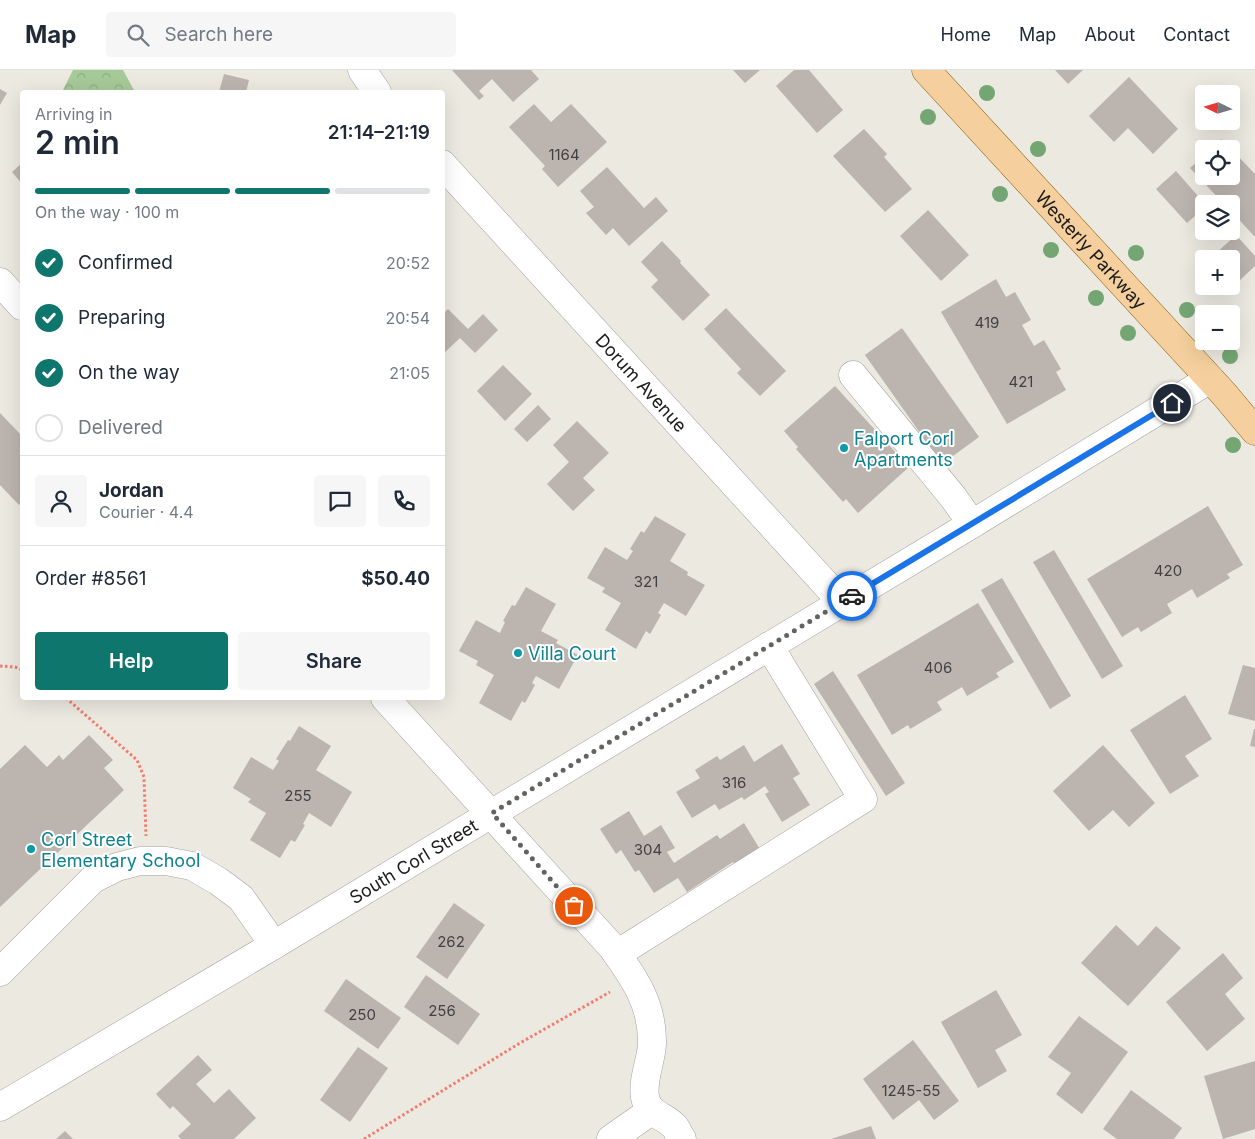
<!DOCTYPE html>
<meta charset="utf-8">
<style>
:root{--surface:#fff;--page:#f6f6f7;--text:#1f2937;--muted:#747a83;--line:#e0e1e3;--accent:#0f766e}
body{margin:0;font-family:Inter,sans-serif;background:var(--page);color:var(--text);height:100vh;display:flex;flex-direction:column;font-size:19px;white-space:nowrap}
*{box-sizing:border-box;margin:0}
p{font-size:16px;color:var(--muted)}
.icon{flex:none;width:28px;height:28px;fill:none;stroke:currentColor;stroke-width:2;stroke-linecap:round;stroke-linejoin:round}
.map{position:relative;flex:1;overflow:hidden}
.drawer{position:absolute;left:20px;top:20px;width:425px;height:610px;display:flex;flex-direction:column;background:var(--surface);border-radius:5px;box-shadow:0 5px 20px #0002}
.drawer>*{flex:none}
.needle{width:32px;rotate:275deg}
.tools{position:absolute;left:1195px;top:15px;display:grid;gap:10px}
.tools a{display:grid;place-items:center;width:45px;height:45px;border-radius:5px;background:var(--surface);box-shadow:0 5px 20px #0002;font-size:25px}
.pin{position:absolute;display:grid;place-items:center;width:42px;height:42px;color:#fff;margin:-21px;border:2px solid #fff;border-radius:50%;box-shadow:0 1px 5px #0007}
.courier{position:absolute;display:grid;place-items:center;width:50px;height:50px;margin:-25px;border:4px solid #1a73e8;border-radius:50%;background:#fff;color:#222;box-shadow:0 1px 6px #0007}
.head em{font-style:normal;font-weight:600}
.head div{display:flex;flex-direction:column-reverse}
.head{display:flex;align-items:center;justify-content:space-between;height:85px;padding:0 15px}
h1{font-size:32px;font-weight:600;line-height:38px}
.bar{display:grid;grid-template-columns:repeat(4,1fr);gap:8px 5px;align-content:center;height:60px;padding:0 15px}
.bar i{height:6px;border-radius:4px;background:var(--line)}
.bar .active{background:var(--accent)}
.bar p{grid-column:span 4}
.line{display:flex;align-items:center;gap:12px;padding:0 15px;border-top:1px solid var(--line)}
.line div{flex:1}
.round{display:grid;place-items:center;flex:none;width:52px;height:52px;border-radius:5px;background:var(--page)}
ol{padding:0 15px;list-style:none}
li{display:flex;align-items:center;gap:15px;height:55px}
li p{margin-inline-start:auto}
li .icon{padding:5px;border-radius:50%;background:var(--accent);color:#fff;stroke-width:4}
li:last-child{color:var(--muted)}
li i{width:28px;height:28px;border:2px solid var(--line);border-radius:50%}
.primary-button{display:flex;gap:10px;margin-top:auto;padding:10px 15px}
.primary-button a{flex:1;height:58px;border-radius:5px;background:var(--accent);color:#fff;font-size:20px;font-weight:600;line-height:58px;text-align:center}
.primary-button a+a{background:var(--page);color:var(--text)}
header{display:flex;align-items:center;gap:30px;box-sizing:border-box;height:70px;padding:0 25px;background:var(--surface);border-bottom:1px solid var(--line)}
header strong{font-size:24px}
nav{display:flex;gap:28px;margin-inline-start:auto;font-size:18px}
.search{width:350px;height:45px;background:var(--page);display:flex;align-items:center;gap:12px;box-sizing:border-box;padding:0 18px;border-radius:5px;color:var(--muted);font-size:19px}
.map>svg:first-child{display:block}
.forest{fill:url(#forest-crowns)}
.building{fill:#bcb4ae}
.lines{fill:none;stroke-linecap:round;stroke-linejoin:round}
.minor-casing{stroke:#a2a2a2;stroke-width:29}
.major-casing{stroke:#88600a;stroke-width:29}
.path{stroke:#f07d6f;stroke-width:3;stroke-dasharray:2.5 2.5;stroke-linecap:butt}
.minor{stroke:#fff;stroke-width:28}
.major{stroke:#f5d09e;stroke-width:28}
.tree{fill:#74a674}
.done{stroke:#646360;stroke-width:5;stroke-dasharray:0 9}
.route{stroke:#1a73e8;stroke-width:6}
.culture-dot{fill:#0f9aa8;stroke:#fff;stroke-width:2}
.labels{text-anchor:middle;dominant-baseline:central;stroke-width:4;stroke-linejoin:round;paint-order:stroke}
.number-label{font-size:15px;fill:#434140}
.street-label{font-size:18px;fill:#1b1b1b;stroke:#fff}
.culture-label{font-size:18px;fill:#0d838f;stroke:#fff;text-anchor:start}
</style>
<header>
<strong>Map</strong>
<div class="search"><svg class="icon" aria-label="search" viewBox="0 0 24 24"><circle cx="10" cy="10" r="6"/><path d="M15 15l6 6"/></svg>Search here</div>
<nav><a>Home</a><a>Map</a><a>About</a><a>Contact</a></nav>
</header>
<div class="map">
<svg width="1255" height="1069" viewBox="0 0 1255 1069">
<defs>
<pattern id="forest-crowns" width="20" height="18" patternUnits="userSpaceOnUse" patternTransform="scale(1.25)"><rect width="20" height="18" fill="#a6c998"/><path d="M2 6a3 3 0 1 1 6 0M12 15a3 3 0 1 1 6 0" fill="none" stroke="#8eac82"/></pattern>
</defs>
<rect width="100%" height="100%" fill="#ece9e1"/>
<polygon class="forest" points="73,0 123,0 135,22 62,22"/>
<g class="building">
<polygon points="452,0 531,0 539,9 513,32 492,9 479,21 484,26 479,30"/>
<polygon points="733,0 760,0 745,13"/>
<polygon points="794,0 809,0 843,40 817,63 776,16"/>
<polygon points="1055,0 1083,0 1068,14"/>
<polygon points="224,4 249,10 246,22 219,22"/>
<polygon points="1129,7 1178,59 1153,84 1128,58 1114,72 1089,46"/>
<polygon points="0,19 7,23 0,35"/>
<polygon points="534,34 551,52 571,34 607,72 558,117 542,99 545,96 509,57"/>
<polygon points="864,59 887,84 884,87 912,119 885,142 833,86"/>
<polygon points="1221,69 1231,79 1211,79"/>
<polygon points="1231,79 1255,104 1255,167 1231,141 1231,134 1224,134 1190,98 1204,86 1204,106 1231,106"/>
<polygon points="22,93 22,114 12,102"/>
<polygon points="607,97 644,138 656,127 668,141 629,176 613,158 606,165 586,143 594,137 580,121"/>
<polygon points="1176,101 1205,134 1204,134 1204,138 1187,153 1156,119"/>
<polygon points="928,140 969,185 941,211 900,166"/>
<polygon points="1236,165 1255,186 1255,196 1239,211 1231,202 1231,189 1219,189 1215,184"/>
<polygon points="662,171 681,191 680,193 710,225 683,251 651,217 658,210 641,192"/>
<polygon points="996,209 1006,227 1015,222 1031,250 1022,255 1034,276 1044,270 1061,299 1056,302 1066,320 1007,354 941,242"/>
<polygon points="726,238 786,301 760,326 737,303 741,299 704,259"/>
<polygon points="448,239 468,259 483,244 498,260 475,283 460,268 442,285 442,245"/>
<polygon points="902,258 979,367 942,394 865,285"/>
<polygon points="503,295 532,324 505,351 477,321"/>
<polygon points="835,316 909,397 858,443 846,429 843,432 796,379 798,377 784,361"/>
<polygon points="538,335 551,349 527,372 514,359"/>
<polygon points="0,343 22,366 22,431 19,435 0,415"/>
<polygon points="577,351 609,383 583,408 595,420 573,441 547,414 569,392 553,375"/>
<polygon points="1208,436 1243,495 1227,504 1230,508 1197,528 1192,519 1167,534 1172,543 1141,562 1138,557 1122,567 1087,509"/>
<polygon points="655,446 686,464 670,491 688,502 687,505 705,515 686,546 664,533 658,543 661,545 650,564 646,561 636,579 605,560 621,533 602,522 605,518 587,508 605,477 627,490 633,481 630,479 641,461 644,463"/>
<polygon points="1054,480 1123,596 1102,609 1033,492"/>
<polygon points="1002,508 1071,626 1050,639 981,520"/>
<polygon points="526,517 556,534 541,561 558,570 556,573 578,585 559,619 536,606 532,613 535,615 525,633 522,631 511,651 479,633 494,605 476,595 478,591 459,581 476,550 500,563 505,552 503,551 512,535 515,536"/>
<polygon points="978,533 1014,592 996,603 999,607 967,626 962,617 937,632 942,640 910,659 908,655 892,665 857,605"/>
<polygon points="1243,595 1255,598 1255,651 1228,644"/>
<polygon points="833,601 905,713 886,726 814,614"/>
<polygon points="1185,625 1212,669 1185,686 1199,706 1170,724 1130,660"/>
<polygon points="299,656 331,676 316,700 352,722 331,757 309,743 303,754 305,755 295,772 291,770 280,788 250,770 266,743 248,732 251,729 233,718 251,687 273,700 279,691 276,689 288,670 290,671"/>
<polygon points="1254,659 1255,659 1255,677 1250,676"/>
<polygon points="89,665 113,690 104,698 124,720 0,837 0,699 25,675 47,697 59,685 63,690"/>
<polygon points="782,674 800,704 793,708 810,735 782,752 765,724 769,722 765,716 744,730 742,727 719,740 715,734 692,748 676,722 700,708 695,700 717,686 720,690 744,675 754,692"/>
<polygon points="1103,675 1155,733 1129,757 1113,740 1089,761 1053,721"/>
<polygon points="629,741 644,766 661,755 675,778 667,782 674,793 717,765 720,769 744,753 761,781 736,797 733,792 687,822 678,808 654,823 639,800 635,802 621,780 616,784 600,759"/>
<polygon points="454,833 485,855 447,909 416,887"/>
<polygon points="1116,855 1138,876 1156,856 1181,878 1128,936 1081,893"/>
<polygon points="1223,883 1243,908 1225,924 1245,949 1207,981 1166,932"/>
<polygon points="426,905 480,944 458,975 404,937"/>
<polygon points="346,909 401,948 378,979 324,941"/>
<polygon points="996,920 1022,965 995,980 1007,1001 978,1018 941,952"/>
<polygon points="1079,946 1128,982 1082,1044 1056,1024 1071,1003 1048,987"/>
<polygon points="913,970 959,1031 934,1050 919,1030 893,1050 863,1009"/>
<polygon points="358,977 388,998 350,1052 320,1030"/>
<polygon points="198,985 212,1000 196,1014 214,1033 229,1019 256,1048 234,1069 181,1069 178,1066 191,1054 173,1036 170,1039 156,1024"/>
<polygon points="1255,991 1255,1059 1223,1069 1204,1006"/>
<polygon points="1131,1020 1182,1058 1174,1069 1117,1069 1103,1059"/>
<polygon points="871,1056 876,1069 831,1069"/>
<polygon points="65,1061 73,1069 56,1069"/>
</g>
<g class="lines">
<defs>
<g id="minor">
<polyline points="362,0 377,22"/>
<path id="s1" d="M442,94L842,532"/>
<polyline points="0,212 22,236"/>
<polyline points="853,305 953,427 972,454"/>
<path d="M385,628L612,877C634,908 653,934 652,974C651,992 642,1010 645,1027C648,1045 664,1045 674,1056C677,1059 679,1065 682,1069"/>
<polyline points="617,884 863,729 769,576"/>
<polyline points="0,902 93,809 117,797 140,791 166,791 192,796 218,811 241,828 274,875"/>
<path id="s2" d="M0,1037L274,875L972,454L1210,309"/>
<polyline points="611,1069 651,1041"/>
</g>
<g id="major">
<path id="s3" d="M926,0L1224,324L1255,361"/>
</g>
</defs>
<use href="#minor" class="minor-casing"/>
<use href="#major" class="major-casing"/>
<g class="path">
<polyline points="0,596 15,597 22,600"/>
<polyline points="66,628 137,690 144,707 146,766"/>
<polyline points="364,1069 520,973 610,922"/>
</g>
<use href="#minor" class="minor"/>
<use href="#major" class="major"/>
</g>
<g class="tree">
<circle cx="987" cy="23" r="8"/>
<circle cx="928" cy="47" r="8"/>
<circle cx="1038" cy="79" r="8"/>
<circle cx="1000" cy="124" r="8"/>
<circle cx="1051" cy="180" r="8"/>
<circle cx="1136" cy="183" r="8"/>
<circle cx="1096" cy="228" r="8"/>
<circle cx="1187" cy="240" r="8"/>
<circle cx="1128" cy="263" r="8"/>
<circle cx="1230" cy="286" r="8"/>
<circle cx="1233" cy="375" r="8"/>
</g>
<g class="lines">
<polyline class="done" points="574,836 492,743 852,526"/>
<polyline class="route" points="852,526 1172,333"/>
</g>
<g class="culture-dot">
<circle cx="844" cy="378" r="5"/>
<circle cx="518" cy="583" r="5"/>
<circle cx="31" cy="779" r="5"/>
</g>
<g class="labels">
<g class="number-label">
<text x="564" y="84">1164</text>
<text x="987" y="252">419</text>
<text x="1021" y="311">421</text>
<text x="1168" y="500">420</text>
<text x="646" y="511">321</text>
<text x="938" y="597">406</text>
<text x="734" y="712">316</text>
<text x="298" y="725">255</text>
<text x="648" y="779">304</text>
<text x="451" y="871">262</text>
<text x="442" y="940">256</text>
<text x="362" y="944">250</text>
<text x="911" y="1020">1245-55</text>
</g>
<g class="street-label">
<text stroke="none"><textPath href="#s3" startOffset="244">Westerly Parkway</textPath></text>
<text stroke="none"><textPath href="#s1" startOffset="296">Dorum Avenue</textPath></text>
<text stroke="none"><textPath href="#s2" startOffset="481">South Corl Street</textPath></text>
</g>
<g class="culture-label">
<text x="854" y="368">Falport Corl<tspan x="854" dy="21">Apartments</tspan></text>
<text x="528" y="583">Villa Court</text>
<text x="41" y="769">Corl Street<tspan x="41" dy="21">Elementary School</tspan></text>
</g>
</g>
</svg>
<div class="tools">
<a><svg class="needle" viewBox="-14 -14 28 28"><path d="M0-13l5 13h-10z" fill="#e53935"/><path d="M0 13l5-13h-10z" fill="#747a83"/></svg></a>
<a><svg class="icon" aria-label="locate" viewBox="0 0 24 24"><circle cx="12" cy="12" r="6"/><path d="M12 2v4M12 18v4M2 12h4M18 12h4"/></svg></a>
<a><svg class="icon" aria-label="layers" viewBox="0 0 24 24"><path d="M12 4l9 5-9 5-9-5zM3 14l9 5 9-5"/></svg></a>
<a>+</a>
<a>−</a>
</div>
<div class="pin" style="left:574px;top:836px;background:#ea580c"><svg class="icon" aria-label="bag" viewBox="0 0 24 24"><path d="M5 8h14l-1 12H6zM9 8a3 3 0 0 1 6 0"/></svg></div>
<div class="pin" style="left:1172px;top:333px;background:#1f2937"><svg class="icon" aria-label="home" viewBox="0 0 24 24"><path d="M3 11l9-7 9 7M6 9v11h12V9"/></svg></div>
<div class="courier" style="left:852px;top:526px"><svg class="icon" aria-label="car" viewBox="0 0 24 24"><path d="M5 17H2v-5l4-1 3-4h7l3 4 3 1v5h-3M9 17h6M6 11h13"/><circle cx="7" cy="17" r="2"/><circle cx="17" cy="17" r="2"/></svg></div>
<section class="drawer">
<div class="head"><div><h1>2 min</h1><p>Arriving in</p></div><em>21:14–21:19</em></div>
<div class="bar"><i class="active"></i><i class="active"></i><i class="active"></i><i></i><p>On the way · 100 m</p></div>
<ol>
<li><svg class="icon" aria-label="check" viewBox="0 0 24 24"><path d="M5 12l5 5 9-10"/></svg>Confirmed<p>20:52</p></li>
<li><svg class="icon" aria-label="check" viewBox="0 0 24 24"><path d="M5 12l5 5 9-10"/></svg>Preparing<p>20:54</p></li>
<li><svg class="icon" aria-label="check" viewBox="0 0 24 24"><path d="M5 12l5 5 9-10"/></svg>On the way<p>21:05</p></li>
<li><i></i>Delivered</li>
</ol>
<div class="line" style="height:90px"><a class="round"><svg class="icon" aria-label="person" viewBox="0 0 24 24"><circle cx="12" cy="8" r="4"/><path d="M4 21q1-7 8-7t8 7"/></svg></a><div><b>Jordan</b><p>Courier · 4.4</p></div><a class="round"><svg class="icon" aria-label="chat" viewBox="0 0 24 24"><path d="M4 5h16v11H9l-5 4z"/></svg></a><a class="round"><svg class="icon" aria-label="phone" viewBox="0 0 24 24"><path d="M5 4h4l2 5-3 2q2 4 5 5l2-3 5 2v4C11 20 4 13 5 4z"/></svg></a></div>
<div class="line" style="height:65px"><div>Order #8561</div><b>$50.40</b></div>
<div class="primary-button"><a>Help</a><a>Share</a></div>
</section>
</div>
